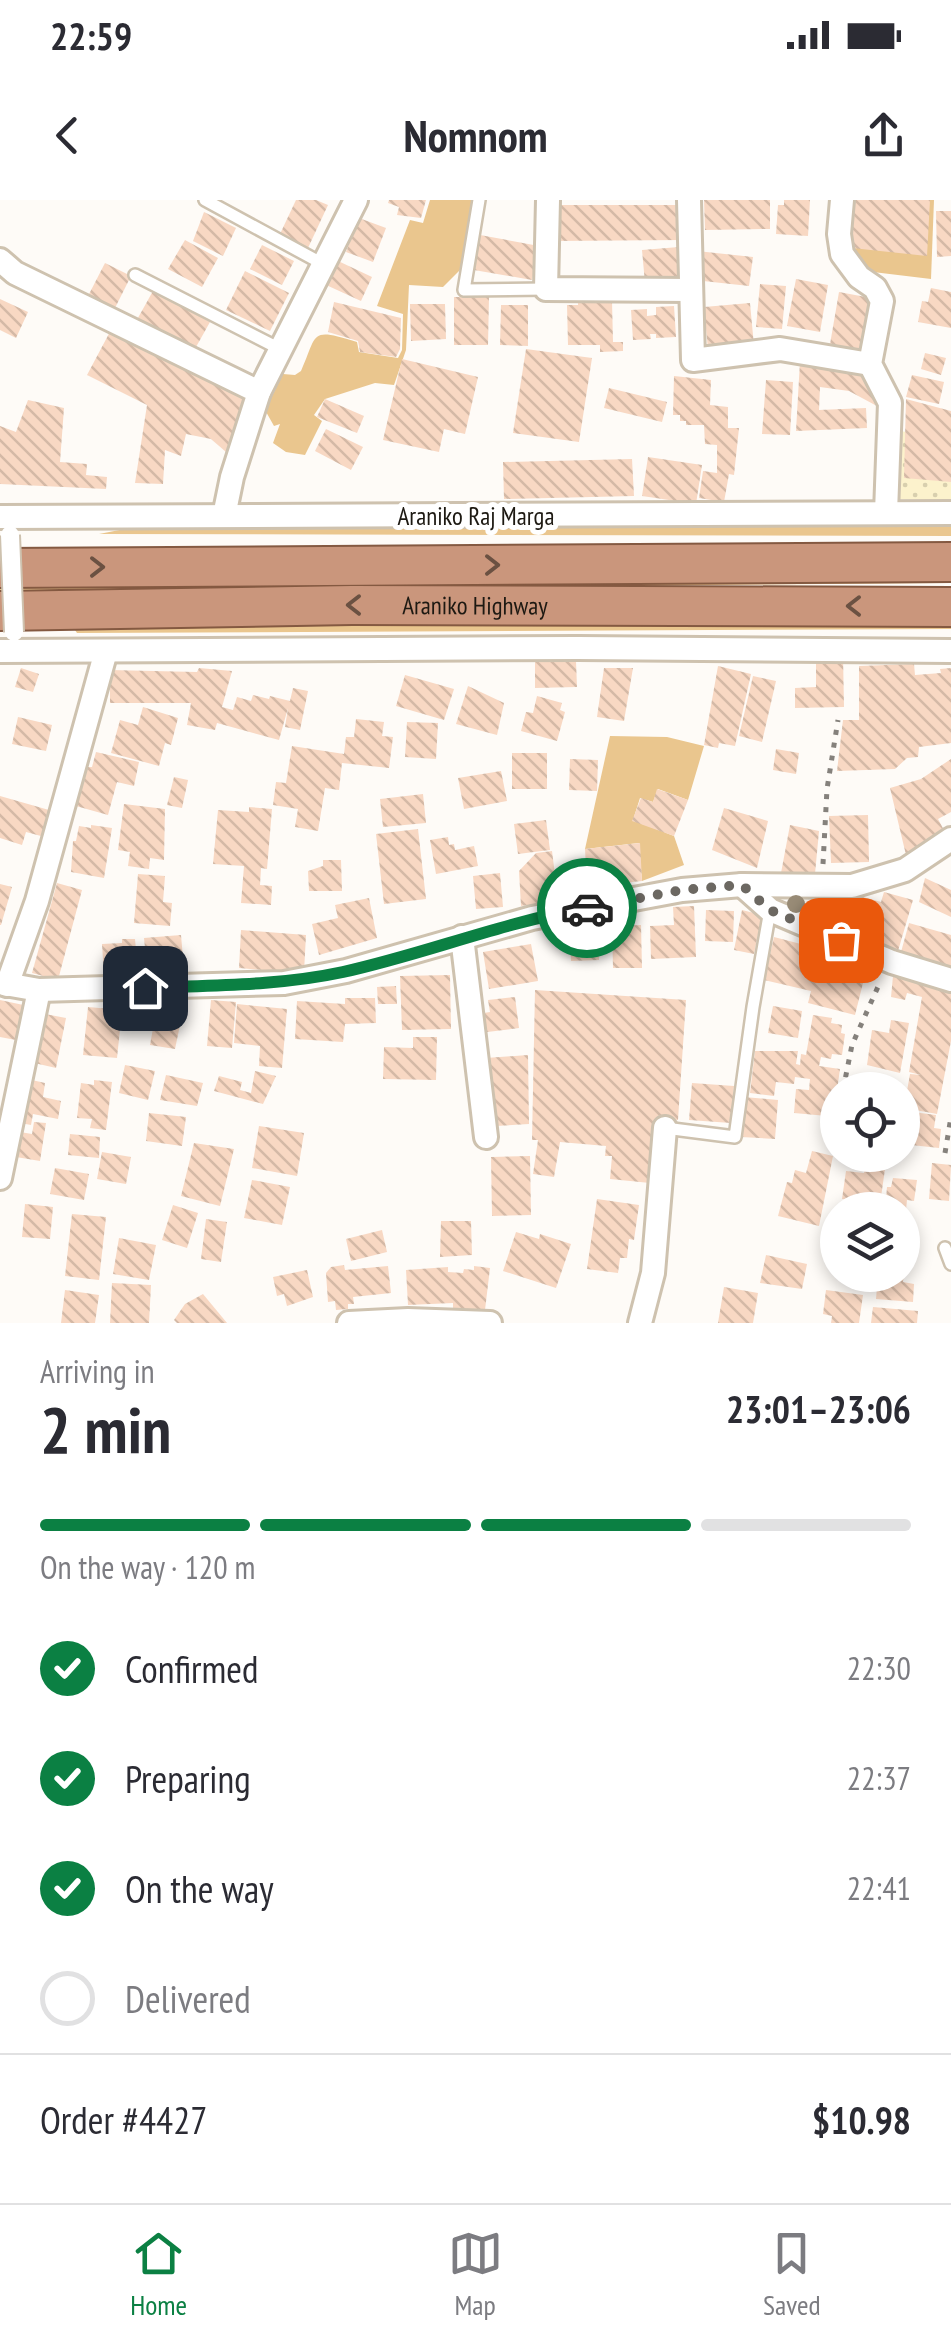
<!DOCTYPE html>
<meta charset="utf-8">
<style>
:root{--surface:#fff;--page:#f2f2f3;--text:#2b2b33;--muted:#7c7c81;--line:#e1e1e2;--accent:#0b8043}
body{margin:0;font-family:"PT Sans Narrow",sans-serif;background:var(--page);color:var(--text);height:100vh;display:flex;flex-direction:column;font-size:38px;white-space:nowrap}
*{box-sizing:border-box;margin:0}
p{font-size:32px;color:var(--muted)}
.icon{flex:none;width:55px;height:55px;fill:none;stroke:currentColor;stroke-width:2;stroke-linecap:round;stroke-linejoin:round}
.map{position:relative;height:1123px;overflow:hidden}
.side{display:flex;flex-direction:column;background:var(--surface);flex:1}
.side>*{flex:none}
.fabs{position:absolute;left:820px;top:872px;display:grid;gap:20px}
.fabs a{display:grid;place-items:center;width:100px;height:100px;border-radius:50%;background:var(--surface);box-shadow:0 5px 15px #0003;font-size:50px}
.pin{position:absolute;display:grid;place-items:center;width:85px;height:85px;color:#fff;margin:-42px;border-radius:20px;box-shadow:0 5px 15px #0006}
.courier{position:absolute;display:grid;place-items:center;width:100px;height:100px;margin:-50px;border:8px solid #0b8043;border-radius:50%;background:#fff;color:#222;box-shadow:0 2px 12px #0007}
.headline em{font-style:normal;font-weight:600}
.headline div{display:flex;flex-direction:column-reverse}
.headline{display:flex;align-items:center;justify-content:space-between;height:170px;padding:0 40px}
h1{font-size:65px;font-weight:600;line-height:75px}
.bar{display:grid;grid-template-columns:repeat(4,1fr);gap:15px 10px;align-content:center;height:120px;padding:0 40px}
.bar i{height:12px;border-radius:8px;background:var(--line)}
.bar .active{background:var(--accent)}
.bar p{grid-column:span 4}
.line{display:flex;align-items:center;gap:25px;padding:0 40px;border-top:2px solid var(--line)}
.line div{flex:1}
ol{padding:0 40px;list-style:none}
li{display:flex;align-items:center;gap:30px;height:110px}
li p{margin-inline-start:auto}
li .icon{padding:10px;border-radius:50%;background:var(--accent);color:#fff;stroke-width:4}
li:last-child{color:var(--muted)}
li i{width:55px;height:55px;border:5px solid var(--line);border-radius:50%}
.status{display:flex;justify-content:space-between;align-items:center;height:70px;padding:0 50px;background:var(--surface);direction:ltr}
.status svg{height:28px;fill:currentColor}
header{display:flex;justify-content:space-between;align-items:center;height:130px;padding:0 40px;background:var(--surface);font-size:45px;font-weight:600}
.tab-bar{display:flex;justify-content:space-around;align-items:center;height:140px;border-top:2px solid var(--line);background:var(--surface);font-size:28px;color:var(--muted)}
.tab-bar a{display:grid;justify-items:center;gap:5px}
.tab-bar .active{color:var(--accent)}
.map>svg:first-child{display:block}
.green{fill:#eac68e}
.sand{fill:url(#sand-dots)}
.building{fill:url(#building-back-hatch)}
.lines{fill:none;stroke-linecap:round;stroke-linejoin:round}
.service-casing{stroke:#cec2af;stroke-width:16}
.minor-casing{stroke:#cec2af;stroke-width:28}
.trunk-casing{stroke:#845941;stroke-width:42}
.path{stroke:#85817c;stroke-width:5;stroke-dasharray:5 8;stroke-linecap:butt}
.service{stroke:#fff;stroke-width:11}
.minor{stroke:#fff;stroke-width:22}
.trunk{stroke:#ca967c;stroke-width:38}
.pedestrian-bridge-casing{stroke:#cec2af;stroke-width:22;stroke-linecap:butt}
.pedestrian-bridge{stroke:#fff;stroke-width:18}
.tree{fill:#998c77}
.oneway{stroke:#6b5142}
.done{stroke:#6c6862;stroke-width:10;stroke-dasharray:0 18}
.route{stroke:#0b8043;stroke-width:12}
.labels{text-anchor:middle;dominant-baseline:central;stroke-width:10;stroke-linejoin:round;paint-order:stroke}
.street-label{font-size:25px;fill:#1d1912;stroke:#fff}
</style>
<div class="status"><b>22:59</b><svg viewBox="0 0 49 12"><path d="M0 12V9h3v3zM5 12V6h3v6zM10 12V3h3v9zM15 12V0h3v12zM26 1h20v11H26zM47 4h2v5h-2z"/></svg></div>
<header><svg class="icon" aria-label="back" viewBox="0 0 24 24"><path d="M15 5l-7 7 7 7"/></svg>Nomnom<svg class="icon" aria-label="share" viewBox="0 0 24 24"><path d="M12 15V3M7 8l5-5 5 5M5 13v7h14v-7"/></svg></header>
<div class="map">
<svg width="951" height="1123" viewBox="0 0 951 1123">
<defs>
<pattern id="sand-dots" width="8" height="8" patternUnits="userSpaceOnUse" patternTransform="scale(2.5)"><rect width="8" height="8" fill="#fcf2cc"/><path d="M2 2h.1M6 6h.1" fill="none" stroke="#d8cfae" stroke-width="1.8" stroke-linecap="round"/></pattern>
<pattern id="building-back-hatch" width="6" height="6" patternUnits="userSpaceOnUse" patternTransform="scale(2.5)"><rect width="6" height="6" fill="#f8d8c3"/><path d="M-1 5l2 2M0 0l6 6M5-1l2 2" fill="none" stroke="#d4b9a6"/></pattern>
</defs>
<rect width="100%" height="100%" fill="#fefbf7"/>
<g class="green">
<path d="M430,0H472L460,70L443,87L409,85L406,150L394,185L375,183L325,199L314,215L322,221L305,255L286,252L273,243L280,224L274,226L265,210L283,174L295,175L301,171C318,134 308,127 357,142L359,152L398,158L402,150L403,114L377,106L410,20L423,23Z"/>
<polygon points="852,0 934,0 931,79 873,72 850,48"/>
<polygon points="951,323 951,336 99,334 150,324"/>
<polygon points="951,374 951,383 0,391 0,378"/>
<polygon points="951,419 951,429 77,433 70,423"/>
<polygon points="610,536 667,537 704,546 688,600 658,589 653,602 640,598 633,620 674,636 684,665 642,681 639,643 585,649"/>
</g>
<polygon class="sand" points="900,231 951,239 951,301 900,299"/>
<g class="building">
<polygon points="296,0 316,0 328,5 308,48 280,34"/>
<polygon points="389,0 426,0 421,18 397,15 399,7 388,3"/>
<polygon points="704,0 770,0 770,29 705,30"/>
<polygon points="784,0 810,0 808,36 776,34 778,5 784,5"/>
<polygon points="854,0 930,0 927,56 852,48"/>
<polygon points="554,5 683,5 683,40 554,41"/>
<polygon points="936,11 951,11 951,56 937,57"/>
<polygon points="204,12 236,28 223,56 193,41"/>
<polygon points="359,18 386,28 373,62 346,52"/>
<polygon points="480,35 539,46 532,80 474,70"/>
<polygon points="185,40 218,58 202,87 168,69"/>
<polygon points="262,45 294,61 282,85 250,69"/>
<polygon points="679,47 682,80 645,83 642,50"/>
<polygon points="697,51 753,57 749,86 694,80"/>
<polygon points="336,60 372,77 361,101 324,84"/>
<polygon points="105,63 131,76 113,112 87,98"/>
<polygon points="245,71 289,93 270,131 226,110"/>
<polygon points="796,79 828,85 820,132 787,126"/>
<polygon points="760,84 786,86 782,129 756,127"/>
<polygon points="931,88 951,92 951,128 918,122 922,101 928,102"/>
<polygon points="153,91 210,122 191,156 134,125"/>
<polygon points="839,92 871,98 860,156 829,150"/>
<polygon points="454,97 489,97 488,145 454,145"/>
<polygon points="578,97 591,97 591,102 612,101 613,142 623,142 623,151 600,152 600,145 568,145 567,105 578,105"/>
<polygon points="0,99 28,112 16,138 0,130"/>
<polygon points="334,102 401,118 400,149 396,157 360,152 358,141 328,132"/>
<polygon points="750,103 754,146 708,150 704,107"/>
<polygon points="410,104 445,104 446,139 411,141"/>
<polygon points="501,105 528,105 528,146 500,145"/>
<polygon points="674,106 676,137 656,138 656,134 650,134 651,139 633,140 631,110 647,109 647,116 656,115 656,107"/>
<polygon points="112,128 246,193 226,252 211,239 186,234 181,256 165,250 163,284 135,283 147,205 87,175"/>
<polygon points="526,149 592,158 579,242 513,233"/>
<polygon points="925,153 946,158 941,175 921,169"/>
<polygon points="402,159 478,177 465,234 444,229 439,252 383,240"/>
<polygon points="800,161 857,167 868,178 876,196 875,205 849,191 820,187 819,210 866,208 867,228 796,231"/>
<polygon points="912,175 944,182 939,204 906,197"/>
<polygon points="674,176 711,180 710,205 728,207 728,228 739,228 734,275 729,274 724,302 699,298 703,271 717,273 717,245 705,244 704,225 686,225 686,221 680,221 680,215 673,215"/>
<polygon points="766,180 793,182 790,235 762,234"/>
<polygon points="609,188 667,202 662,222 604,208"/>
<polygon points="325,199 364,216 357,233 317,217"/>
<polygon points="906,199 951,211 951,282 904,278"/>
<polygon points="28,200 64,208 60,262 87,264 86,275 107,277 106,289 0,284 0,226 16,232"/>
<polygon points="326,229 363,247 351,270 315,251"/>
<polygon points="648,257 702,265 696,304 642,296"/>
<polygon points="632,259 634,296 504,299 503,262"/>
<polygon points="843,455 844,507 795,508 795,488 816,487 816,456"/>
<polygon points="576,461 577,487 535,488 535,462"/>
<polygon points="914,464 915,475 941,473 940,469 951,468 951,543 919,547 918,557 907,558 895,569 837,571 843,520 859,520 859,466"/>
<polygon points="718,466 751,474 735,546 719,543 718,548 704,545"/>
<polygon points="21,468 39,474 33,492 15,487"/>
<polygon points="199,468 232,471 222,507 233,510 237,497 251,501 253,495 269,499 270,496 290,501 293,488 308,491 300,530 285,527 288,508 279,540 217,523 215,530 187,525 191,503 110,503 110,470 197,472"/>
<polygon points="604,468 633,468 624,521 597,517"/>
<polygon points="405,475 454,489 444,520 396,506"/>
<polygon points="753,476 776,481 762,542 739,536"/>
<polygon points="468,486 504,503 497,535 456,524"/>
<polygon points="537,496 562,503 560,510 565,512 557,541 521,531 526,512 533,513"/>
<polygon points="143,507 178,518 171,545 165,543 159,566 111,553 120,520 138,525"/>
<polygon points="18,517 52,525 46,551 12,544"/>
<polygon points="356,519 384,522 382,536 393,537 389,568 342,563 339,590 325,588 318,631 295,627 298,609 273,605 276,582 286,583 292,546 344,554 346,537 354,537"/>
<polygon points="407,522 438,523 436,559 405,557"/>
<polygon points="776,549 799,553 796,574 773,570"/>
<polygon points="96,552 139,562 134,586 117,582 108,615 76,606 86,567 92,567"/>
<rect x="512" y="553" width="35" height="36"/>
<polygon points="570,559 598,560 597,591 569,590"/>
<polygon points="951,559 951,612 938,619 945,632 906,655 890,588 921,579"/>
<polygon points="501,571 507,601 464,609 458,578"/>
<polygon points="174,577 188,580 182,608 167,605"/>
<polygon points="657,589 688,600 674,636 632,621 641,598 653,602"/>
<polygon points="423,594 426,623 383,627 380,599"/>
<polygon points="0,596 49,610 41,636 26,632 22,645 0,638"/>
<polygon points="124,604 165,609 164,660 150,658 149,669 128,666 130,652 118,650"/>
<polygon points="249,607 272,609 267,669 261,668 260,685 272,686 271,705 241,703 244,666 213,664 218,610 249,612"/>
<polygon points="724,608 768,621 757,668 712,650"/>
<polygon points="868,615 869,662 831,663 829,616"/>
<polygon points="546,620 550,650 518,654 514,624"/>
<polygon points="91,625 112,628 104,678 71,672 73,641 76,641 79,626 91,628"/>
<polygon points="790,625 819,631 815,674 781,673"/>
<polygon points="418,629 426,699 384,704 376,634"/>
<polygon points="448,637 449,645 454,644 455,650 474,646 478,666 436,674 430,640"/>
<polygon points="640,643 642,681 587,687 585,649"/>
<polygon points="552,651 556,683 543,685 545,703 521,706 519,671 536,653"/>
<polygon points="323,660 341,660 342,691 309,691 308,671 323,666"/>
<polygon points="500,673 503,707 476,709 473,676"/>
<polygon points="138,674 165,676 163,702 172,703 170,726 134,723"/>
<polygon points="925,678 951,690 951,717 919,702"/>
<polygon points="57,683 82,690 58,780 32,773"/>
<polygon points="0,684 12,687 1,725 0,725"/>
<polygon points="884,692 913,700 898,751 868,743 870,738 847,732 838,718 841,707 850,703 852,694 881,702"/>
<polygon points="369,698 377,738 319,755 312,724 338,718 335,705"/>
<polygon points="694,706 696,757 651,759 650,726 674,725 673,707"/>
<polygon points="706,710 734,711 733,742 705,741"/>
<polygon points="742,710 762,715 754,754 734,750"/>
<polygon points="598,718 599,760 571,761 569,719"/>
<polygon points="909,723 951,735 951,766 901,752"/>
<polygon points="641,725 642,768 613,768 612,726"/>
<polygon points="241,730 306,735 304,772 275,776 275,771 239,768"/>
<polygon points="181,735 183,758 179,759 180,775 148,778 144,738"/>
<polygon points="774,737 820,749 817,764 822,765 826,748 869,759 855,815 808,803 811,791 764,780"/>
<polygon points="122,739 135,739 138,771 104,776 102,744 122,743"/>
<polygon points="531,744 538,781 489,789 483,752"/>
<polygon points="450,775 451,829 402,830 400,776"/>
<polygon points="893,776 951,792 951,841 937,914 904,908 910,874 921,875 909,872 922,797 907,793 905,800 891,797"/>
<polygon points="396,786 397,804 378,804 377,787"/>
<polygon points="535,790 686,800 678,920 659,918 650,983 610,979 612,956 605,956 606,946 560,942 554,977 533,974 538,940 532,940"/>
<polygon points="515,797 519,828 479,833 477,814 490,812 488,800"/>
<polygon points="345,798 375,798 376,823 345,824 343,842 295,839 297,801 345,804"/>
<polygon points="0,800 28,806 21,841 0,837"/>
<polygon points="211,800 236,802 232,848 207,846"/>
<polygon points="158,801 184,806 175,849 150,845"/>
<polygon points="237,804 287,809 282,868 259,866 260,846 234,843"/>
<polygon points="773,806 802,811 798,838 768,833"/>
<polygon points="88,807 122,810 117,858 83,855"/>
<polygon points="40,813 66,818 56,868 30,862"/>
<polygon points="813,815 832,818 831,823 842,825 841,833 845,834 842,855 832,854 831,859 821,857 819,866 840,869 836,897 828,896 827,916 794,913 796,889 809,890 810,879 795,877 794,884 776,882 774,896 750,893 755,851 798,851 796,864 800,865 801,854 806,855"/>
<polygon points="891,820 909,823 900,873 867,865 872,830 889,833"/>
<polygon points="413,837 437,837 436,880 383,879 384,847 413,848"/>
<polygon points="528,855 529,924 496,926 486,858"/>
<polygon points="125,865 155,871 148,900 119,893"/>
<polygon points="255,871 276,876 263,904 214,891 219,876 242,882 240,890 251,893"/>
<polygon points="166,875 203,883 197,906 160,900"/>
<polygon points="856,877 890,882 888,890 854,890"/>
<polygon points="23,878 45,883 43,897 61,901 58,919 33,914 31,925 15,922"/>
<polygon points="94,880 112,882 106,930 90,928 92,919 77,918 81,883 94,885"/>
<polygon points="692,883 734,886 731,923 689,920"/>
<polygon points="744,897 778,900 775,939 741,937"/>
<polygon points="905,911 936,915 934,928 941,929 939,948 902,944"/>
<polygon points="149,913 186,917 182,946 146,941"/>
<polygon points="34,922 46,923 40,961 10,956 14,931 32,934"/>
<polygon points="259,926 304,933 297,976 252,968"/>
<polygon points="70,934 100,937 99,958 68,955"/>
<polygon points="194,943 234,949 220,1006 181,996"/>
<polygon points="812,951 833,956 819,1026 778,1016 787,982 792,983 795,970 806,973"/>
<polygon points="102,952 131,957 126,984 97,979"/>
<polygon points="530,956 531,1015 492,1016 491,957"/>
<polygon points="932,963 951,965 949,1001 929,999"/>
<polygon points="865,966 885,969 880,1004 842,999 846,971 864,973"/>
<polygon points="55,968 89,974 84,1000 50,994"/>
<polygon points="893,978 917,980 914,1001 907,1000 905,1020 902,1010 885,1010 887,987 891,987"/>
<polygon points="252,980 290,987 282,1025 244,1018"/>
<polygon points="597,999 639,1005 634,1040 629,1039 627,1058 620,1058 618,1073 587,1069"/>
<polygon points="25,1004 53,1007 50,1039 22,1037"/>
<polygon points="173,1005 198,1013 187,1048 162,1040"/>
<polygon points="72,1014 106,1017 99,1080 65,1076"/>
<polygon points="206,1019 227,1022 221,1062 201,1059"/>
<polygon points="441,1021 471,1021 472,1055 440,1057"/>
<polygon points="382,1030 387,1052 351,1061 346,1039"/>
<polygon points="902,1030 913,1031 909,1066 902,1066"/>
<polygon points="516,1032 539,1039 540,1034 571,1044 556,1088 503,1071"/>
<polygon points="119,1038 156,1045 149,1080 113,1074"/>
<polygon points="766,1055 807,1064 802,1089 760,1083"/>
<polygon points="344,1065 345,1070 388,1066 391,1093 353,1097 354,1104 348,1104 348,1109 336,1110 335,1101 328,1102 326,1073 331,1067"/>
<polygon points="474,1066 490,1068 485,1110 453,1111 453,1103 408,1105 406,1070 448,1067 448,1072 463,1073 464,1069 474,1070"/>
<polygon points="307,1070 313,1097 287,1106 284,1094 277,1096 273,1077"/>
<polygon points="878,1075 904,1075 903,1082 914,1084 913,1102 876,1099"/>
<polygon points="112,1083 151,1085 149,1123 110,1123"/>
<polygon points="724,1087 758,1093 753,1123 718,1123"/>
<polygon points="65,1090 99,1095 95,1123 61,1123"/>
<polygon points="826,1090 863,1095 859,1123 831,1123 832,1116 823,1114"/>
<polygon points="203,1094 227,1123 177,1123 174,1120 185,1104"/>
<polygon points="873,1107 918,1111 917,1123 871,1123"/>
</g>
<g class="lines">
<defs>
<g id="service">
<polyline points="205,0 323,64"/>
<polyline points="479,0 464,90 546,89"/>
<polyline points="135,75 280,149"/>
<polyline points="665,928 735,937 753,807 770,710"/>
<polyline points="945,1048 951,1064"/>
</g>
<g id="minor">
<polyline points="548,0 546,89 690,90"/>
<polyline points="689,0 693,160 780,149 870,164"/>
<polyline points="842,0 839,34 842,54 859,77 875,88 882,101 870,164 890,203 886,313"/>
<polyline points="0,60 15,73 259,192 232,277 224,316"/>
<polyline points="259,192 356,0"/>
<polyline points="0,317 951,313"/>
<polyline points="0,451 578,448 951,451"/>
<polyline points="742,685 770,710 892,762 951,780"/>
<polyline points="462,737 486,937"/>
<polyline points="0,783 39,790 284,783 346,771 532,718 682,690 742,685 852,686 905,670 951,639"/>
<polyline points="7,785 37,701 106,451"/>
<polyline points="0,978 39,790"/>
<polyline points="349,1123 408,1120 490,1123"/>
<polyline points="640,1123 653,1073 665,928"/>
</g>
<g id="trunk">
<polyline points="0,368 951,362"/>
<path id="s1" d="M0,411L352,405L951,407"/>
</g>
</defs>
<use href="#service" class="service-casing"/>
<use href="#minor" class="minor-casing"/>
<use href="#trunk" class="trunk-casing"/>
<g class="path">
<polyline points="823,664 827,589 838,520"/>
<polyline points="843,890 852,845 881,780"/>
<polyline points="833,943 838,921"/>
<polyline points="945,953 951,917"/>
</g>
<use href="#service" class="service"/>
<use href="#minor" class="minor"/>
<use href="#trunk" class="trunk"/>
<defs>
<polyline id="pedestrian-bridge" points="10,335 14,432"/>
</defs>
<use href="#pedestrian-bridge" class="pedestrian-bridge-casing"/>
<use href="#pedestrian-bridge" class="pedestrian-bridge"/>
</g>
<circle class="tree" cx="796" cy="704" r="9"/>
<defs><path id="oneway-chevron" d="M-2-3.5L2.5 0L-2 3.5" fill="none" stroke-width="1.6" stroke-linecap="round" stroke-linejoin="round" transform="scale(2.5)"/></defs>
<g class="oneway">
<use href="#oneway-chevron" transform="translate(492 365)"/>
<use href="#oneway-chevron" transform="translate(97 367)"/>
<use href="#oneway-chevron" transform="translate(354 405) rotate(180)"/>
<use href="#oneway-chevron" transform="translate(854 406) rotate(-180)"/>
</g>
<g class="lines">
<polyline class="done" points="587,708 682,690 742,685 770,710 841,740"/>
<path class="route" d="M145,788C212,785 278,786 343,772C425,754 503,722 587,708"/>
</g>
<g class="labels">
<g class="street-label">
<text x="476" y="316">Araniko Raj Marga</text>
<text stroke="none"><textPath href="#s1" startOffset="475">Araniko Highway</textPath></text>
</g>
</g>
</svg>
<div class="fabs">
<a><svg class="icon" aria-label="locate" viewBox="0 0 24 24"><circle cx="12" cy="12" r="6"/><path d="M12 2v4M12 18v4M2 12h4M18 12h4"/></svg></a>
<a><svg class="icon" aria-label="layers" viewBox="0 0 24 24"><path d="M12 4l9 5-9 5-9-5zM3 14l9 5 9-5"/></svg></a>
</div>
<div class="pin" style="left:841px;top:740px;background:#ea580c"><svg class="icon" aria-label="bag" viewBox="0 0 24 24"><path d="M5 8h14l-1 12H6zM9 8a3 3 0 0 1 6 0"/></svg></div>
<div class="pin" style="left:145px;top:788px;background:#1f2937"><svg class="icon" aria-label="home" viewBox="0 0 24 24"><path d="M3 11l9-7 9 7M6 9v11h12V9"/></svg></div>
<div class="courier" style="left:587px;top:708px"><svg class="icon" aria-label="car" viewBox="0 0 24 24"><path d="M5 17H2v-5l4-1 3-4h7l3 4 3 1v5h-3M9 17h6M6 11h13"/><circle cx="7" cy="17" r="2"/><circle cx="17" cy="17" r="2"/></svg></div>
</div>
<section class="side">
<div class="headline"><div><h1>2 min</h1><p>Arriving in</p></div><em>23:01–23:06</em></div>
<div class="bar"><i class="active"></i><i class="active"></i><i class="active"></i><i></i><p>On the way · 120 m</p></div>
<ol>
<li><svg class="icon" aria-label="check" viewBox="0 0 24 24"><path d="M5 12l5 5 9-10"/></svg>Confirmed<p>22:30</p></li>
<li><svg class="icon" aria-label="check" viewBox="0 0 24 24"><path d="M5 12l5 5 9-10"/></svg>Preparing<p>22:37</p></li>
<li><svg class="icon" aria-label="check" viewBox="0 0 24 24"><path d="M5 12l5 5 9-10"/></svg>On the way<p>22:41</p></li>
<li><i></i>Delivered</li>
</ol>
<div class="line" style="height:130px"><div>Order #4427</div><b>$10.98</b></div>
</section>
<nav class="tab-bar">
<a class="active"><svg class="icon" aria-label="home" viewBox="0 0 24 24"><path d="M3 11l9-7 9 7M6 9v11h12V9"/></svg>Home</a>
<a><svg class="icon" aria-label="map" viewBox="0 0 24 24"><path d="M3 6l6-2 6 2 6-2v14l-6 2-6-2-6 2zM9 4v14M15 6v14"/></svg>Map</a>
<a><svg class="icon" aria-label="saved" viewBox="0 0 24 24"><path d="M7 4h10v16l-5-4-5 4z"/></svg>Saved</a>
</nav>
